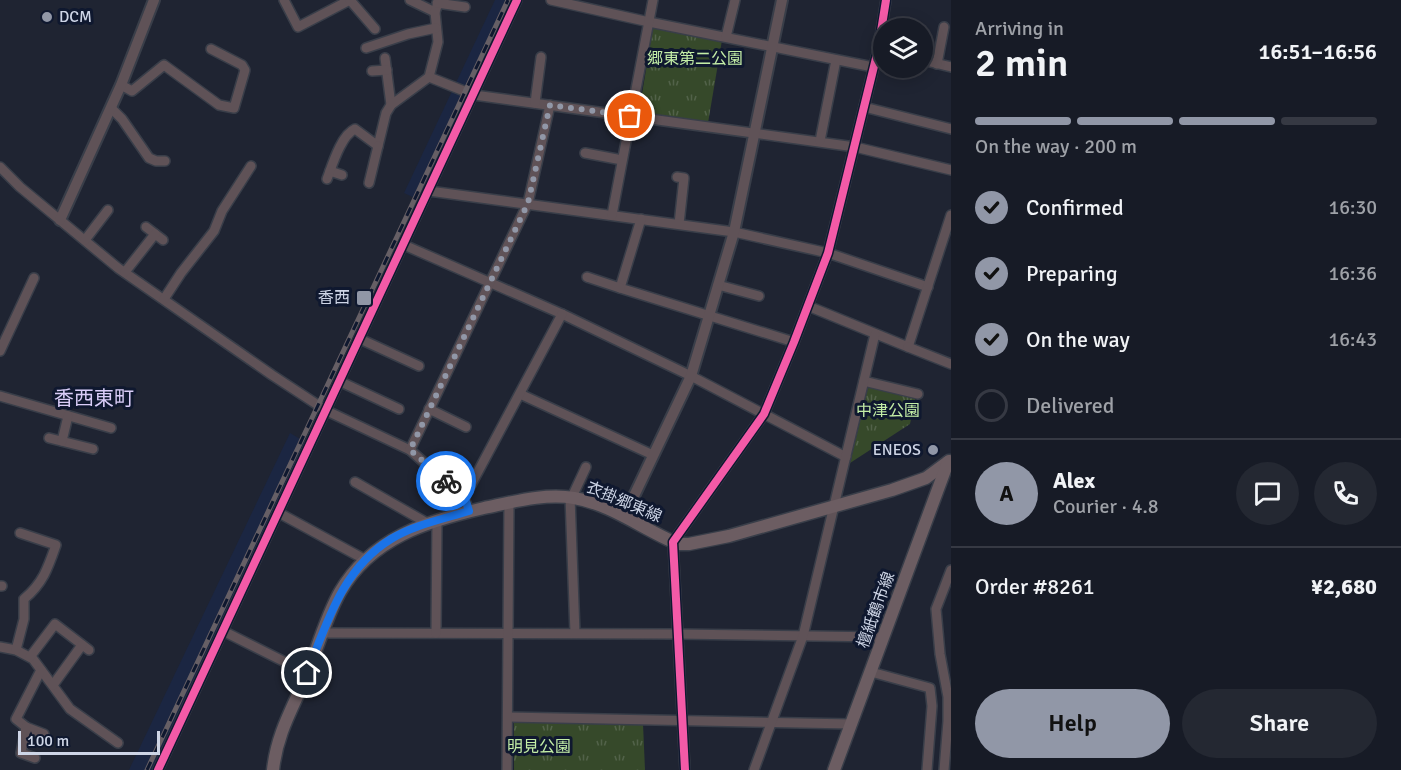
<!DOCTYPE html>
<meta charset="utf-8">
<style>
:root{--surface:#171b26;--page:#242832;--text:#f1f3f6;--muted:#9ea1a7;--line:#363943;--accent:#9197a7}
body{margin:0;font-family:Signika,"Noto Sans JP",sans-serif;background:var(--page);color:var(--text);height:100vh;display:flex;flex-direction:column;font-size:22px;white-space:nowrap}
*{box-sizing:border-box;margin:0}
p{font-size:20px;color:var(--muted)}
.icon{flex:none;width:33px;height:33px;fill:none;stroke:currentColor;stroke-width:2;stroke-linecap:round;stroke-linejoin:round}
.map{position:relative;flex:1;overflow:hidden}
.details{display:flex;flex-direction:column;background:var(--surface);width:450px}
.details>*{flex:none}
.controls{position:absolute;left:873px;top:18px;display:grid;gap:12px}
.controls a{display:grid;place-items:center;width:60px;height:60px;border-radius:50%;background:var(--surface);box-shadow:0 3px 15px #0003,0 0 0 2px var(--line);font-size:30px}
.scale{position:absolute;left:18px;bottom:15px;width:142px;box-sizing:border-box;padding-left:6px;border:3px solid #ced5e6;border-top:0;font-size:16px;line-height:21px;white-space:nowrap;color:#ced5e6;-webkit-text-stroke:4px #0f182f;paint-order:stroke}
.pin{position:absolute;display:grid;place-items:center;width:51px;height:51px;color:#fff;margin:-26px;border:3px solid #fff;border-radius:50%;box-shadow:0 2px 6px #0007}
.courier{position:absolute;display:grid;place-items:center;width:60px;height:60px;margin:-30px;border:4px solid #1a73e8;border-radius:50%;background:#fff;color:#222;box-shadow:0 2px 8px #0007}
.headline em{font-style:normal;font-weight:600}
.headline div{display:flex;flex-direction:column-reverse}
.headline{display:flex;align-items:center;justify-content:space-between;height:102px;padding:0 24px}
h1{font-size:39px;font-weight:600;line-height:45px}
.bar{display:grid;grid-template-columns:repeat(4,1fr);gap:9px 6px;align-content:center;height:72px;padding:0 24px}
.bar i{height:8px;border-radius:4px;background:var(--line)}
.bar .selected{background:var(--accent)}
.bar p{grid-column:span 4}
.line{display:flex;align-items:center;gap:15px;padding:0 24px;border-top:2px solid var(--line)}
.line div{flex:1}
.round{display:grid;place-items:center;flex:none;width:63px;height:63px;border-radius:32px;background:var(--page)}
ol{padding:0 24px;list-style:none}
li{display:flex;align-items:center;gap:18px;height:66px}
li p{margin-inline-start:auto}
li .icon{padding:6px;border-radius:50%;background:var(--accent);color:#111;stroke-width:4}
li:last-child{color:var(--muted)}
li i{width:33px;height:33px;border:3px solid var(--line);border-radius:50%}
.primary-button{display:flex;gap:12px;margin-top:auto;padding:12px 24px}
.primary-button a{flex:1;height:69px;border-radius:36px;background:var(--accent);color:#111;font-size:24px;font-weight:600;line-height:69px;text-align:center}
.primary-button a+a{background:var(--page);color:var(--text)}
main{display:flex;flex:1;min-height:0}
.map>svg:first-child{display:block}
.built{fill:#1b2642}
.park{fill:url(#park-tufts)}
.lines{fill:none;stroke-linecap:round;stroke-linejoin:round}
.minor-casing{stroke:#393e49;stroke-width:12}
.tertiary-casing{stroke:#393e49;stroke-width:14}
.secondary-casing{stroke:#393e49;stroke-width:15}
.minor{stroke:#5f5257;stroke-width:9}
.tertiary{stroke:#5f5257;stroke-width:10}
.secondary{stroke:#6c5d62;stroke-width:12}
.rail-casing{stroke:#665f65;stroke-width:5}
.rail{stroke:#0f182f;stroke-width:3;stroke-dasharray:9;stroke-linecap:butt}
.cycleway-casing{stroke:#0f182f;stroke-width:11}
.cycleway{stroke:#f35aa7;stroke-width:8}
.done{stroke:#9197a7;stroke-width:6;stroke-dasharray:0 10.8}
.route{stroke:#1a73e8;stroke-width:8}
.poi-dot{fill:#9197a7;stroke:#0f182f;stroke-width:2}
.labels{text-anchor:middle;dominant-baseline:central;stroke-width:6;stroke-linejoin:round;paint-order:stroke}
.poi-label{font-size:16px;fill:#ced5e6;stroke:#0f182f;text-anchor:end}
.park-label{font-size:16px;fill:#c3eda6;stroke:#0f182f}
.street-label{font-size:16px;fill:#ced5e6;stroke:#0f182f}
.quarter-label{font-size:20px;fill:#dacdf8;stroke:#0f182f}
</style>
<main>
<div class="map">
<svg width="951" height="770" viewBox="0 0 951 770">
<defs>
<pattern id="park-tufts" width="24" height="20" patternUnits="userSpaceOnUse" patternTransform="scale(1.5)"><rect width="24" height="20" fill="#36492a"/><path d="M3 7l-1-3M5 7V3M7 7l1-3M15 17l-1-3M17 17v-4M19 17l1-3" fill="none" stroke="#526249"/></pattern>
</defs>
<rect width="100%" height="100%" fill="#1f2432"/>
<g class="built">
<polygon points="495,0 514,0 421,201 404,193"/>
<polygon points="290,433 307,443 153,770 129,770"/>
</g>
<g class="park">
<polygon points="653,28 722,40 708,123 639,112"/>
<polygon points="869,383 916,395 910,424 850,463"/>
<polygon points="514,722 643,724 645,770 514,770"/>
</g>
<g class="lines">
<defs>
<g id="minor">
<polyline points="284,0 298,27 350,0"/>
<polyline points="350,0 375,29"/>
<polyline points="410,0 435,12"/>
<polyline points="439,0 435,12 438,42 429,77 474,95 855,147 951,170"/>
<polyline points="551,0 649,22 873,67"/>
<polyline points="437,3 465,7"/>
<polyline points="726,37 735,0"/>
<polyline points="366,48 408,34 436,28"/>
<polyline points="385,58 391,105"/>
<polyline points="922,60 951,67"/>
<polyline points="937,64 944,27"/>
<polyline points="372,71 387,70"/>
<polyline points="121,85 132,91 164,65 219,105 234,108 245,70 242,65 211,49"/>
<polyline points="535,103 541,57"/>
<polyline points="864,107 951,129"/>
<polyline points="111,108 122,119 149,158 156,161 165,161"/>
<polyline points="820,141 836,60"/>
<polyline points="585,153 622,160"/>
<polyline points="0,167 20,187 118,268 272,375 327,411 410,450 464,498 469,511"/>
<polyline points="330,171 342,175"/>
<polyline points="677,177 684,178 679,224"/>
<path d="M327,179C332,166 341,135 355,129L378,146L386,113L391,105L429,77"/>
<polyline points="369,183 378,146"/>
<polyline points="429,191 734,232 828,253 928,287"/>
<polyline points="612,215 653,0"/>
<polyline points="641,219 620,288 794,342"/>
<polyline points="146,227 163,240"/>
<polyline points="85,240 108,210"/>
<polyline points="404,245 562,314 691,376 846,457"/>
<polyline points="125,272 155,234"/>
<polyline points="587,277 620,288"/>
<polyline points="718,285 759,296"/>
<polyline points="164,299 181,273 214,231 222,211 251,166"/>
<polyline points="808,306 908,347 951,215"/>
<polyline points="360,339 419,366"/>
<polyline points="908,347 951,364"/>
<polyline points="0,351 34,278"/>
<polyline points="864,381 918,394"/>
<polyline points="341,382 399,409"/>
<polyline points="520,394 653,455"/>
<polyline points="0,396 111,428"/>
<polyline points="429,409 466,427"/>
<polyline points="49,438 93,449"/>
<polyline points="62,441 68,416"/>
<polyline points="410,450 528,203 550,105"/>
<polyline points="355,482 427,523"/>
<polyline points="570,497 575,633"/>
<polyline points="572,497 586,467"/>
<polyline points="464,498 562,314"/>
<polyline points="279,513 364,559"/>
<polyline points="0,586 2,586"/>
<polyline points="223,631 307,673"/>
<polyline points="322,633 677,634 884,637"/>
<polyline points="436,633 437,521"/>
<polyline points="0,647 16,650 33,659 70,709 118,743"/>
<path d="M16,650L24,619V599C43,583 48,568 56,545L20,533"/>
<polyline points="30,657 55,624 89,650"/>
<polyline points="41,670 16,719 26,727 44,734"/>
<polyline points="871,672 930,688 932,706 927,770"/>
<polyline points="53,685 82,645"/>
<polyline points="508,717 852,724"/>
<polyline points="26,727 21,753 35,758"/>
<polyline points="158,770 517,0"/>
<polyline points="507,770 509,502"/>
<polyline points="685,770 673,542 764,414 794,342 828,253 878,50 886,0"/>
<polyline points="754,770 803,636 875,334"/>
<polyline points="944,770 948,721 948,697 940,654 936,609 951,570"/>
</g>
<g id="tertiary">
<polyline points="60,220 121,85 154,0"/>
<polyline points="624,517 691,376 734,232 782,0"/>
</g>
<g id="secondary">
<path d="M273,770C277,732 294,706 308,672C318,646 326,617 340,592C371,538 427,521 484,508C513,502 545,493 574,498C611,504 644,530 678,544H689L729,536L892,490L926,478L949,461"/>
<polyline points="834,770 948,462"/>
</g>
</defs>
<use href="#minor" class="minor-casing"/>
<use href="#tertiary" class="tertiary-casing"/>
<use href="#secondary" class="secondary-casing"/>
<use href="#minor" class="minor"/>
<use href="#tertiary" class="tertiary"/>
<use href="#secondary" class="secondary"/>
<defs>
<polyline id="rail" points="147,770 508,0"/>
</defs>
<use href="#rail" class="rail-casing"/>
<use href="#rail" class="rail"/>
<defs>
<g id="cycleway">
<polyline points="158,770 517,0"/>
<polyline points="685,770 673,542 764,414 794,342 828,253 878,50 886,0"/>
</g>
</defs>
<use href="#cycleway" class="cycleway-casing"/>
<use href="#cycleway" class="cycleway"/>
</g>
<g class="lines">
<polyline class="done" points="446,481 410,450 528,203 550,105 630,116"/>
<path class="route" d="M307,673C327,623 342,569 391,539C414,525 443,519 469,511L465,498L446,481"/>
</g>
<g class="poi-dot">
<circle cx="47" cy="17" r="6"/>
<rect x="356" y="290" width="16" height="16" rx="3"/>
<circle cx="933" cy="450" r="6"/>
</g>
<g class="labels">
<g class="poi-label">
<text x="59" y="17" text-anchor="start">DCM</text>
<text x="350" y="298">香西</text>
<text x="921" y="450">ENEOS</text>
</g>
<g class="park-label">
<text x="695" y="59">郷東第二公園</text>
<text x="888" y="411">中津公園</text>
<text x="539" y="747">明見公園</text>
</g>
<g class="street-label">
<text transform="translate(624 502) rotate(23)">衣掛郷東線</text>
<text transform="translate(876 610) rotate(-70)">檀紙鶴市線</text>
</g>
<g class="quarter-label">
<text x="94" y="398">香西東町</text>
</g>
</g>
</svg>
<div class="controls">
<a><svg class="icon" aria-label="layers" viewBox="0 0 24 24"><path d="M12 4l9 5-9 5-9-5zM3 14l9 5 9-5"/></svg></a>
</div>
<div class="scale">100 m</div>
<div class="pin" style="left:630px;top:116px;background:#ea580c"><svg class="icon" aria-label="bag" viewBox="0 0 24 24"><path d="M5 8h14l-1 12H6zM9 8a3 3 0 0 1 6 0"/></svg></div>
<div class="pin" style="left:307px;top:673px;background:#1f2937"><svg class="icon" aria-label="home" viewBox="0 0 24 24"><path d="M3 11l9-7 9 7M6 9v11h12V9"/></svg></div>
<div class="courier" style="left:446px;top:481px"><svg class="icon" aria-label="bike" viewBox="0 0 24 24"><circle cx="6" cy="16" r="4"/><circle cx="18" cy="16" r="4"/><path d="M6 16l4-8h5l3 8M10 8l3 8H6M13 5h3"/></svg></div>
</div>
<section class="details">
<div class="headline"><div><h1>2 min</h1><p>Arriving in</p></div><em>16:51–16:56</em></div>
<div class="bar"><i class="selected"></i><i class="selected"></i><i class="selected"></i><i></i><p>On the way · 200 m</p></div>
<ol>
<li><svg class="icon" aria-label="check" viewBox="0 0 24 24"><path d="M5 12l5 5 9-10"/></svg>Confirmed<p>16:30</p></li>
<li><svg class="icon" aria-label="check" viewBox="0 0 24 24"><path d="M5 12l5 5 9-10"/></svg>Preparing<p>16:36</p></li>
<li><svg class="icon" aria-label="check" viewBox="0 0 24 24"><path d="M5 12l5 5 9-10"/></svg>On the way<p>16:43</p></li>
<li><i></i>Delivered</li>
</ol>
<div class="line" style="height:108px"><b class="round" style="background:var(--accent);color:#111">A</b><div><b>Alex</b><p>Courier · 4.8</p></div><a class="round"><svg class="icon" aria-label="chat" viewBox="0 0 24 24"><path d="M4 5h16v11H9l-5 4z"/></svg></a><a class="round"><svg class="icon" aria-label="phone" viewBox="0 0 24 24"><path d="M5 4h4l2 5-3 2q2 4 5 5l2-3 5 2v4C11 20 4 13 5 4z"/></svg></a></div>
<div class="line" style="height:78px"><div>Order #8261</div><b>¥2,680</b></div>
<div class="primary-button"><a>Help</a><a>Share</a></div>
</section>
</main>
